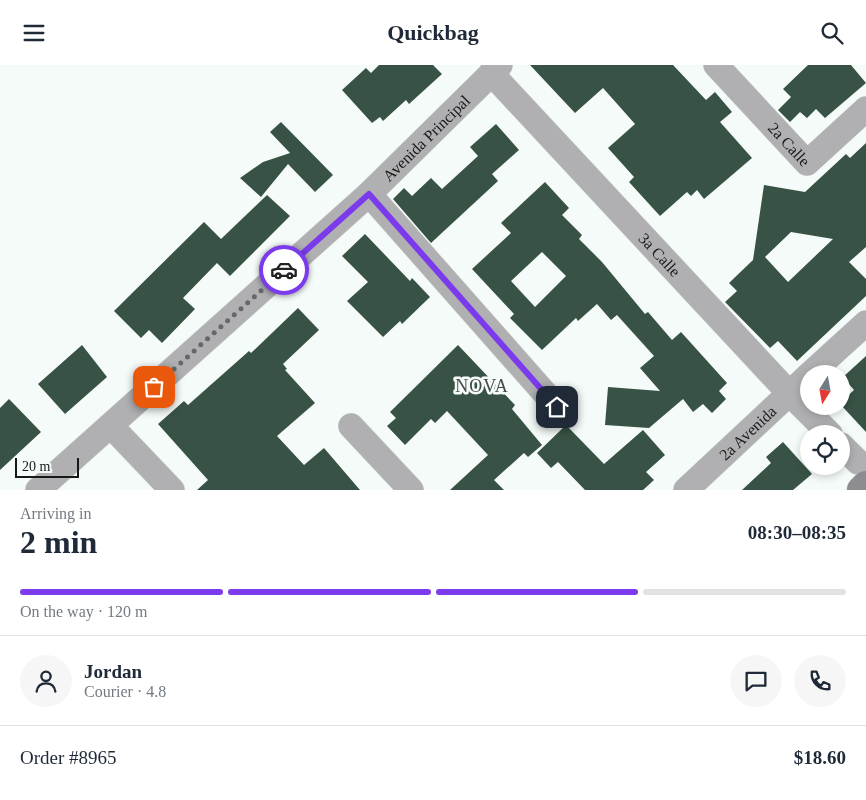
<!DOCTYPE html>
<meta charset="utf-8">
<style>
:root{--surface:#fff;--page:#f6f6f7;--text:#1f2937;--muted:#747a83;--line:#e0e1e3;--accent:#7c3aed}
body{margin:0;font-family:"Times New Roman",serif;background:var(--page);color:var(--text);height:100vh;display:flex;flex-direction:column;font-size:19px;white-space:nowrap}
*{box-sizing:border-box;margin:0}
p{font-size:16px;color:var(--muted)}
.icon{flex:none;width:28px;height:28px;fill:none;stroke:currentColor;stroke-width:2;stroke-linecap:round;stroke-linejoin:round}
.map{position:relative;height:425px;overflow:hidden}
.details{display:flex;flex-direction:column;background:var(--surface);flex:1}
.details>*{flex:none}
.needle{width:32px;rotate:191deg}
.controls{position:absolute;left:800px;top:300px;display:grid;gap:10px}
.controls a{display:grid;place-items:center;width:50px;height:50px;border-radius:50%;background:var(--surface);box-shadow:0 2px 8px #0003;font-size:25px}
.scale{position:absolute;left:15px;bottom:12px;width:64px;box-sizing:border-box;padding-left:5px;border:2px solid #171918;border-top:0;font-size:14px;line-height:18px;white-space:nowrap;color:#171918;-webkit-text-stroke:4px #f5fbf8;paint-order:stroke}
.pin{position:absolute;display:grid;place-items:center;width:42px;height:42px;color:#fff;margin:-21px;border-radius:10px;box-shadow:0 2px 8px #0006}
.courier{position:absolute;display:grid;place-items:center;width:50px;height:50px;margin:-25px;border:4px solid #7c3aed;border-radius:50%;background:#fff;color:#222;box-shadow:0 1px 6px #0007}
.headline em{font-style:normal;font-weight:800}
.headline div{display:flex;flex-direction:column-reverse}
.headline{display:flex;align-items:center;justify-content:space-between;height:85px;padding:0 20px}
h1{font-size:32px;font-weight:800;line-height:38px}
.bar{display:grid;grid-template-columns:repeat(4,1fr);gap:8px 5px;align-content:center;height:60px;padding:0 20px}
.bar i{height:6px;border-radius:4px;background:var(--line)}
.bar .on{background:var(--accent)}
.bar p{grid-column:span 4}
.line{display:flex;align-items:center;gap:12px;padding:0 20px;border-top:1px solid var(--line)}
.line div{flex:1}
.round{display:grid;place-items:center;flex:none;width:52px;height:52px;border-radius:26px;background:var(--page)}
header{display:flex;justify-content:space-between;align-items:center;height:65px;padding:0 20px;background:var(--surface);font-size:22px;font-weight:800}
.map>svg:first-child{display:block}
.building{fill:#385345;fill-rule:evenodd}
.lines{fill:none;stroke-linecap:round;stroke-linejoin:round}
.street-casing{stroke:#d1d7d4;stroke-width:26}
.secondary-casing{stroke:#d1d7d4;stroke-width:29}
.street{stroke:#b0b0b2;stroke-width:25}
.secondary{stroke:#8d8c90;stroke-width:28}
.done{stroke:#656866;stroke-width:5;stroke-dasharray:0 9}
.route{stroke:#7c3aed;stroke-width:6}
.labels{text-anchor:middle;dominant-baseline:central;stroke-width:5;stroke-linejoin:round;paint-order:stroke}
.street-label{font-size:16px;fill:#171918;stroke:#f5fbf8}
.neighbourhood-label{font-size:18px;letter-spacing:1px;fill:#464b48;stroke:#f5fbf8}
</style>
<header><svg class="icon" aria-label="menu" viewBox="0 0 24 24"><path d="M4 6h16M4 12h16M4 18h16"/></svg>Quickbag<svg class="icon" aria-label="search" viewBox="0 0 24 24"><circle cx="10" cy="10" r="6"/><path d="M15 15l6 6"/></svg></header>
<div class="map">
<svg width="866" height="425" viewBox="0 0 866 425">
<rect width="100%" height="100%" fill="#f5fbf8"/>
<g class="building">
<polygon points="379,0 433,0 442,9 409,39 406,35 383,56 380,52 372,58 342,25 366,3 371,8"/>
<polygon points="530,0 673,0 706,35 715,27 732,47 720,57 752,93 704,134 697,125 691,131 687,127 660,151 629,117 634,112 608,83 635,59 603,23 575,48"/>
<polygon points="808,0 851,0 866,18 825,53 816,44 807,53 800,47 790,57 778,45 791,32 783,24"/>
<polygon points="281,57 333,110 315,127 288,99 261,132 240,113 263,97 290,88 270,67"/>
<polygon points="496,59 519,85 492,109 498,116 431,178 393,134 404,123 412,131 431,113 442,124 478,91 470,82"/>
<path d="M866,78V182L849,197L866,214V231L797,296L778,276L770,283L725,237L737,226L729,218L753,195L764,120L805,127L846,89L850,93ZM791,167L833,174L788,217L765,192Z"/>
<path d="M545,117L569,143L562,150L582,170L579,174L602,197L645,249L648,247L672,275L681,267L727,318L719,326L726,334L712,348L703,339L693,347L683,334L649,363L605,360L608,322L660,326L640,303L654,291L617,250L611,255L597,239L578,256L576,253L542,285L510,253L514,249L472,204L511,168L501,158ZM542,187L566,211L535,242L511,216Z"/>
<polygon points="267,130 290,151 230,211 217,198 183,233 195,244 162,278 149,265 141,273 114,246 204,157 221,174"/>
<polygon points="365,169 410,216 412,213 430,232 402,259 400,256 383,272 347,236 368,217 342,191"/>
<polygon points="298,243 319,265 283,299 287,304 285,305 315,338 277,371 304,400 324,383 360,425 197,425 208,415 158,359 184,336 188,340 249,286 251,288"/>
<polygon points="82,280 107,312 65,349 38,319"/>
<polygon points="458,280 515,340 512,344 542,380 528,392 524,388 494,415 504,425 450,425 488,390 447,346 435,358 431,354 405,380 387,361 396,353 390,347"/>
<polygon points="866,291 866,367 841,340 841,337 854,325 843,312"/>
<polygon points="9,334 41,367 0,405 0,343"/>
<polygon points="566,360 604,399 643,365 665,390 646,407 654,415 643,425 585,425 558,397 551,403 537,388"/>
<polygon points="783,377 812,409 793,425 742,425 771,398 766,392"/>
</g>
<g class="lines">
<defs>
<g id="street">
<path id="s1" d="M716,0L807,98L866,44"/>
<path id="s2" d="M491,8L789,328L830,369"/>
<polyline points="369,129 557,342"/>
<polyline points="810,309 866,258"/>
<polyline points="111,361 172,425"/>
<polyline points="351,361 411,425"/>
<polyline points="841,380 858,397"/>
<path id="s3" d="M38,425L369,129L500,0"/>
<path id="s4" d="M686,425L809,310"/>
</g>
<polyline id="secondary" points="861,425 866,420"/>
</defs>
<use href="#street" class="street-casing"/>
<use href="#secondary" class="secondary-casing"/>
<use href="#street" class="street"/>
<use href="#secondary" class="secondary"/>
</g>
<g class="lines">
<polyline class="done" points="154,322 284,205"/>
<polyline class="route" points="284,205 369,129 557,342"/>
</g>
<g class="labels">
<g class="street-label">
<text stroke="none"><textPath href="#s3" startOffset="524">Avenida Principal</textPath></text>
<text stroke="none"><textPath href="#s1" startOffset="108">2a Calle</textPath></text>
<text stroke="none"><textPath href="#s2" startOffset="248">3a Calle</textPath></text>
<text stroke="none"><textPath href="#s4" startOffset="84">2a Avenida</textPath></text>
</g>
<g class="neighbourhood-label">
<text x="482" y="321">NOVA</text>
</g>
</g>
</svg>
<div class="controls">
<a><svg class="needle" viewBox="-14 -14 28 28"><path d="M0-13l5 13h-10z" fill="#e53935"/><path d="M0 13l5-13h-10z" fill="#747a83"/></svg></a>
<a><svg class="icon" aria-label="locate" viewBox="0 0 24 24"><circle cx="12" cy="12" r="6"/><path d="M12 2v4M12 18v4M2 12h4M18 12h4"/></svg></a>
</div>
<div class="scale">20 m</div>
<div class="pin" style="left:154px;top:322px;background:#ea580c"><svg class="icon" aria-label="bag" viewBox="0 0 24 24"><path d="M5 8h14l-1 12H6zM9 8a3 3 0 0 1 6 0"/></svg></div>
<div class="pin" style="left:557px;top:342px;background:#1f2937"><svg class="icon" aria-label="home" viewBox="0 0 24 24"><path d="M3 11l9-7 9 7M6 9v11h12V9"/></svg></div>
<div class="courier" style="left:284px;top:205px"><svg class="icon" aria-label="car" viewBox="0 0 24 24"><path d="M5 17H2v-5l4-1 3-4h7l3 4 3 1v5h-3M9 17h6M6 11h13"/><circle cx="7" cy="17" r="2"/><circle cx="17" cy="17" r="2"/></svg></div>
</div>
<section class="details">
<div class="headline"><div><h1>2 min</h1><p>Arriving in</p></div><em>08:30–08:35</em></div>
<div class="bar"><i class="on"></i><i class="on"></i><i class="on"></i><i></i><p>On the way · 120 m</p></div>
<div class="line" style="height:90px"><a class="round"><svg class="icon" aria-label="person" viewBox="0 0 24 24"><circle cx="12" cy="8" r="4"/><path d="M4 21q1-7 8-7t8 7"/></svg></a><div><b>Jordan</b><p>Courier · 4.8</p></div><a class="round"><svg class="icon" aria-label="chat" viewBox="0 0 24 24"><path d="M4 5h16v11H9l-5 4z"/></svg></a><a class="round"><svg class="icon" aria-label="phone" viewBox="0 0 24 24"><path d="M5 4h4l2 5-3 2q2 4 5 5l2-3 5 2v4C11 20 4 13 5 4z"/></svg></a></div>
<div class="line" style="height:65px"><div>Order #8965</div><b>$18.60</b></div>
</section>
